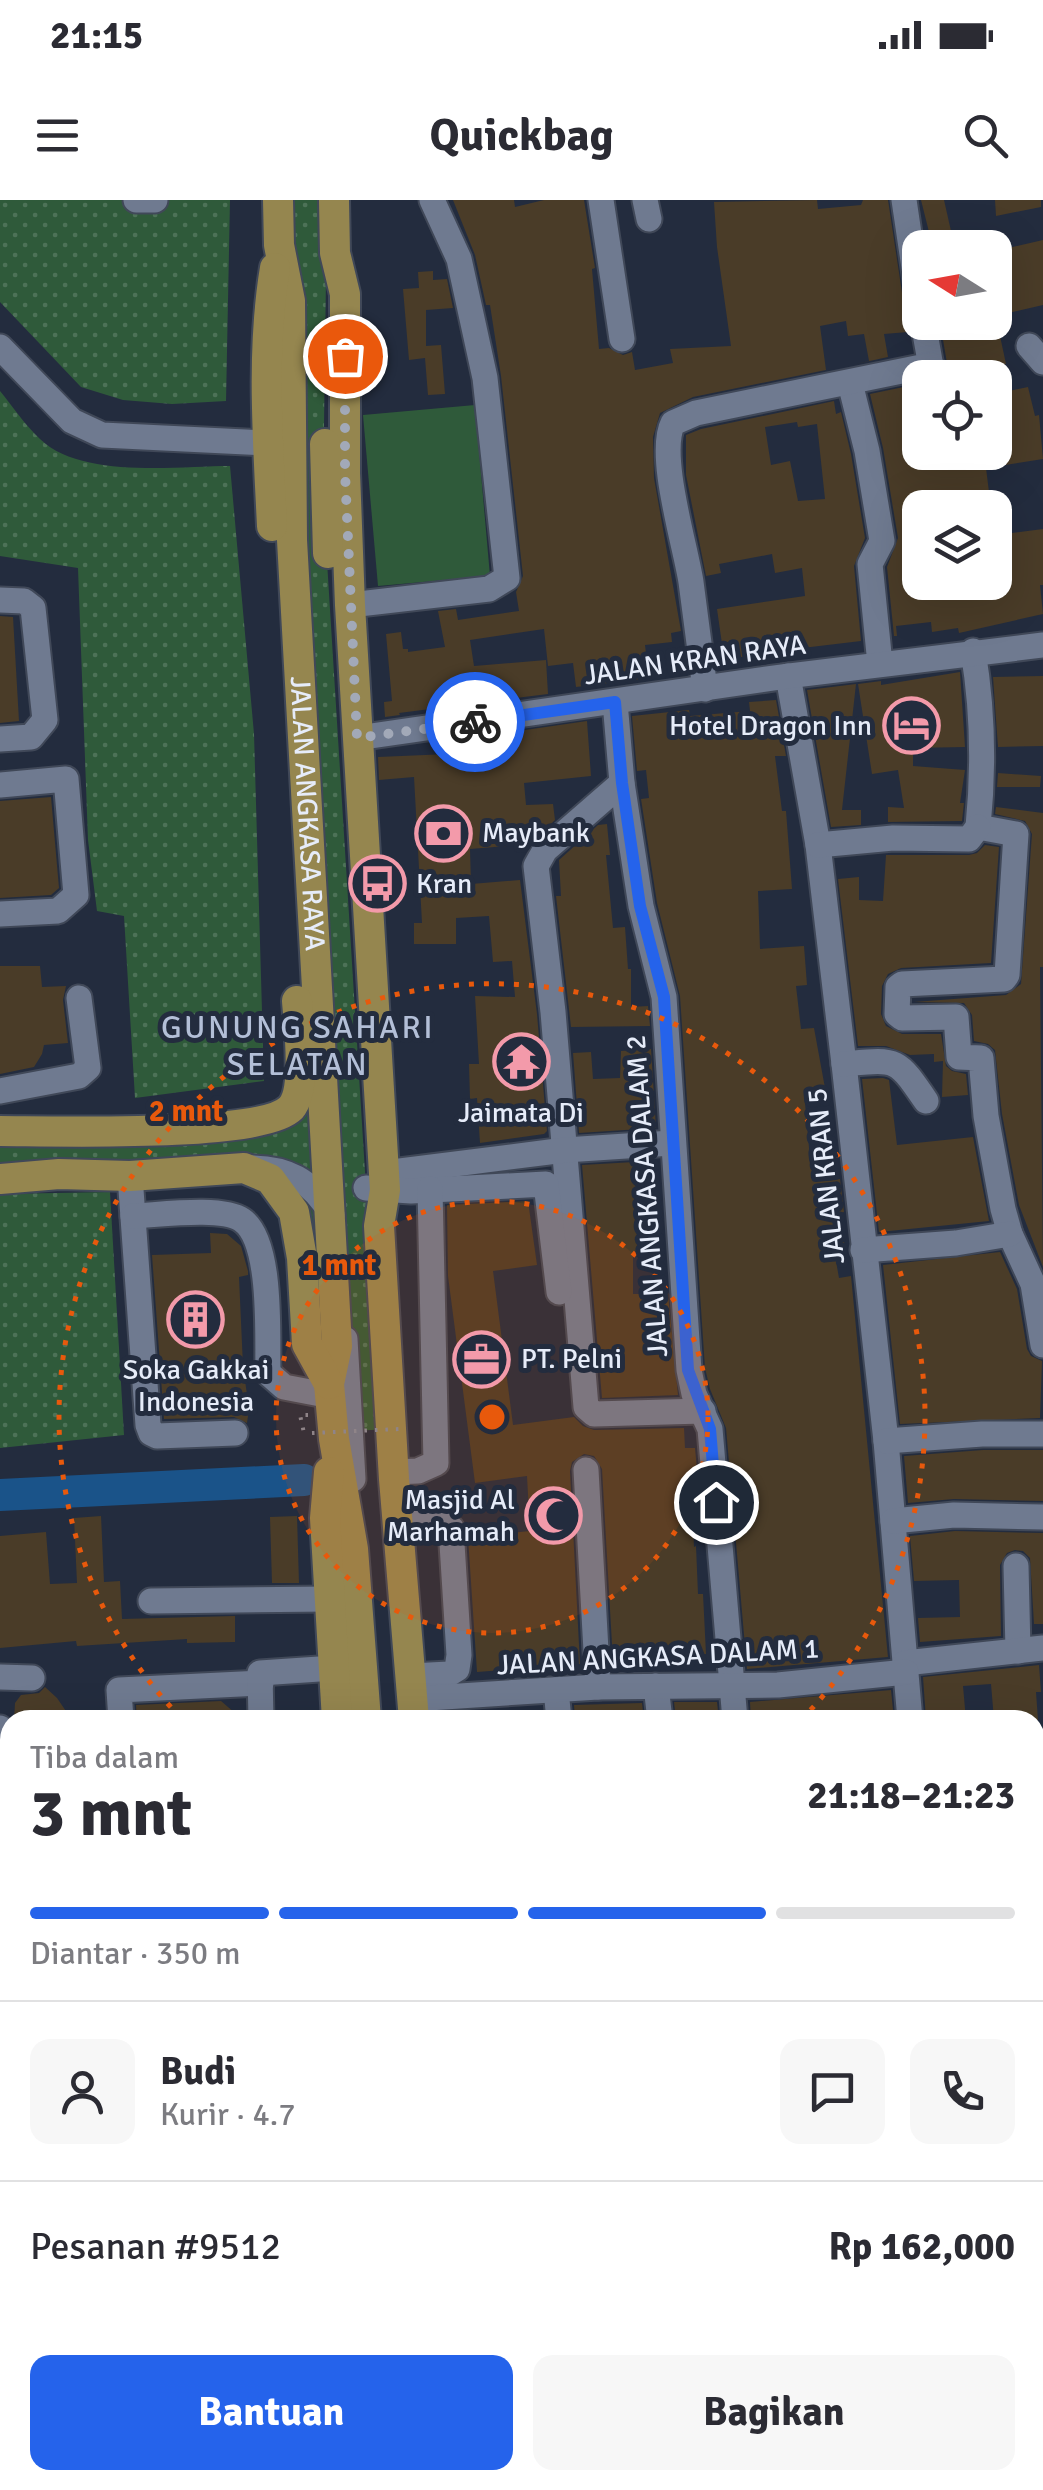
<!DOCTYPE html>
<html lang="id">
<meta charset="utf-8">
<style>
:root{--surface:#fff;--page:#f7f7f7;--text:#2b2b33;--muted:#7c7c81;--line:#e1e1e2;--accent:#2563eb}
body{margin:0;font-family:Signika,sans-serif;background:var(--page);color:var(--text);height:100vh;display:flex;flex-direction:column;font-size:38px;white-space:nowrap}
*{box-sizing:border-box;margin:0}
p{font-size:32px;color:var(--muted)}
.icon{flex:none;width:55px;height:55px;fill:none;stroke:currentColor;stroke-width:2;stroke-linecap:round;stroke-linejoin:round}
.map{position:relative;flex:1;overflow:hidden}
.drawer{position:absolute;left:0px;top:1510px;width:1045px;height:780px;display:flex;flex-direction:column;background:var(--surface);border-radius:30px 30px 0 0;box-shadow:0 10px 40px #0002}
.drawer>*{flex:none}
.needle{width:65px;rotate:281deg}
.buttons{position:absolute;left:902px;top:30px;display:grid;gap:20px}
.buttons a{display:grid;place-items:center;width:110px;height:110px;border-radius:20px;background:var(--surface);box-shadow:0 10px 40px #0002;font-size:50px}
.pin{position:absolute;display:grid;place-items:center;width:85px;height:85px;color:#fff;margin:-42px;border:5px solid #fff;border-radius:50%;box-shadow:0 2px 10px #0007}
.courier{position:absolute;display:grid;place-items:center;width:100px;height:100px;margin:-50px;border:8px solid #2563eb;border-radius:50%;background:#fff;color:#222;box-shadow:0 2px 12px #0007}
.summary em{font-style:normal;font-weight:800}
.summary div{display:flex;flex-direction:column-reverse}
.summary{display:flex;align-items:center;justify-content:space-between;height:170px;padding:0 30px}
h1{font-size:65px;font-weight:800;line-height:75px}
.bar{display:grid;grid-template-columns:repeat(4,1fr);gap:15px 10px;align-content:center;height:120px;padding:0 30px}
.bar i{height:12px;border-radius:8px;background:var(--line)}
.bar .active{background:var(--accent)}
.bar p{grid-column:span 4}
.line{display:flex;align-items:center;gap:25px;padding:0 30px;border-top:2px solid var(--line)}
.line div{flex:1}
.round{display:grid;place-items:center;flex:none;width:105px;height:105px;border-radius:20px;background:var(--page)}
.cta{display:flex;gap:20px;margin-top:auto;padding:20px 30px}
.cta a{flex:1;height:115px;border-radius:20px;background:var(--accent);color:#fff;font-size:40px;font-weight:800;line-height:115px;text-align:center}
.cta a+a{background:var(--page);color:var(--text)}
.status{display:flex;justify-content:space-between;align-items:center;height:70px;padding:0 50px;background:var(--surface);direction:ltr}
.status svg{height:28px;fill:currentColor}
header{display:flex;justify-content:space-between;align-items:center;height:130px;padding:0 30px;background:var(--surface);font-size:45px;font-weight:800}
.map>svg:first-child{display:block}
.grass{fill:url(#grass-dots)}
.park{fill:#2f5a3a}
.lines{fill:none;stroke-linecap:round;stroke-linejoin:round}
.river{stroke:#1a5389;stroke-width:32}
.building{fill:#4a3c28;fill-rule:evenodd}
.minor-casing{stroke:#404858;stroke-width:29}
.major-casing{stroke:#404858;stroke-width:34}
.path{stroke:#838a9a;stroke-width:4;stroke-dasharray:2.5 8;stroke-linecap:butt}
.minor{stroke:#6f7a90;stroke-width:25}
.major{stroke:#95864f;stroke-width:30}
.rail{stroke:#b2b9c7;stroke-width:5;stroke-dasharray:15 8;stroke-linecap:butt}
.path-bridge{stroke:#838a9a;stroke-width:4;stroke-dasharray:2.5 8;stroke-linecap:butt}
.done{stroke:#a2a9b8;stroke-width:10;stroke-dasharray:0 18}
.route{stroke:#2563eb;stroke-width:12}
.ring{fill:none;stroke:#e8590c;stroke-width:5;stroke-dasharray:5 10}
.labels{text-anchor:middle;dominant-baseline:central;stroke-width:10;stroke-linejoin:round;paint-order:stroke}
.street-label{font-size:28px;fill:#e6ecf9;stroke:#232c3e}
.poi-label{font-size:28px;fill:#e6ecf9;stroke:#232c3e;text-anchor:start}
.quarter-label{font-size:32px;letter-spacing:2.5px;fill:#b3bfd7;stroke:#232c3e}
.centre{fill:#e8590c;stroke:#232c3e;stroke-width:5}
.ring-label{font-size:30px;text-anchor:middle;font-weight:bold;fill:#e8590c;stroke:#232c3e;stroke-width:10;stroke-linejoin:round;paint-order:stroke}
</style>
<div class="status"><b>21:15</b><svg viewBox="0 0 49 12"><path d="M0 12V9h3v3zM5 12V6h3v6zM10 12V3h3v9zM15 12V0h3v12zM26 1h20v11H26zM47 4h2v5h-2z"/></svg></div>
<header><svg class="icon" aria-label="menu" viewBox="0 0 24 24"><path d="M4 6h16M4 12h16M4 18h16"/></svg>Quickbag<svg class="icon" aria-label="search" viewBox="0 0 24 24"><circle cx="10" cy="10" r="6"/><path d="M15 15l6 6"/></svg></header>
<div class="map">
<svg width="1043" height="2290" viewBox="0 0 1043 2290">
<defs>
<pattern id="grass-dots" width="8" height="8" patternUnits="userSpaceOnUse" patternTransform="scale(2.5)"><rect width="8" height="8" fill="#2f5a3a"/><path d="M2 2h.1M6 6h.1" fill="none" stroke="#4d7257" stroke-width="1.8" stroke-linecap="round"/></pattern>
</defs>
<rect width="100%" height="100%" fill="#232c3e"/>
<g class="grass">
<polygon points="0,0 230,0 226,201 172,204 123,200 81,187 0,102"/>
<polygon points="278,0 333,0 326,77 323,297 366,988 379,1026 391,1229 351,1231 337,1146 270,979 0,978 0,933 279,914 318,808"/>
<path d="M0,191C13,207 25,225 40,239C81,279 177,266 230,266L254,534L264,881L135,898L124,716L97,711L88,640L78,368L0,356Z"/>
<polygon points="110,992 124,1235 0,1248 0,994"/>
</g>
<polygon class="park" points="475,205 490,376 378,386 363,215"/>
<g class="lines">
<polyline class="river" points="0,1295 304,1280"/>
</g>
<g class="building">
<polygon points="453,0 514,0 515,7 544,0 584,0 595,68 592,69 599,149 609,148 623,155 632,152 635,170 673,163 670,149 731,146 717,47 714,2 817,0 818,9 861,5 863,0 888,0 908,132 884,134 888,157 856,164 869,161 864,134 848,136 846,121 820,126 826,170 693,197 660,213 653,237 654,278 681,431 671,433 672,442 645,445 649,478 576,487 573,463 548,466 544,429 470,440 474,466 546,460 548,494 399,513 400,515 385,517 384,502 392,501 386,434 401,432 403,449 408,449 408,452 445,447 438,411 456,409 458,420 519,411 516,392 523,376 501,176 490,105 486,105 475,55"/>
<polygon points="921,0 944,0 951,31 930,36"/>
<polygon points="995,0 1041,0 1041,7 996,16"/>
<polygon points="1043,40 1043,105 995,116 995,51"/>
<polygon points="433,71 433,80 447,79 453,108 426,110 426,146 441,145 445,194 428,195 425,158 409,160 403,89 419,88 418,72"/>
<polygon points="940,122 997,122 1006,164 986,168 987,178 949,175"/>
<polygon points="918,184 920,252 995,252 995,194 1028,187 1035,216 1039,215 1043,259 986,268 991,308 920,308 920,382 995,382 995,335 1043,329 1043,385 1040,385 1043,414 959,433 958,428 932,432 931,422 896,426 897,436 894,436 887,367 898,338 883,248 870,194"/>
<path d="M834,201L836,214L841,212L851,254L865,338L854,366L861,441L794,449L795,453L741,457V461L718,464L716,444H722L717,409L805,396L802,368L775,373L772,354L719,364L721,373L706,376L686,275V235L701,229ZM797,222L798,227L817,224L825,299L798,301L790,261L771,265L765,227Z"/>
<polygon points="0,416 13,417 19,521 0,523"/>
<polygon points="960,472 965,547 913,548 913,566 965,570 960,603 964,603 962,621 888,622 888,607 904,608 898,570 872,574 858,484 881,481 881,485"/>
<polygon points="1043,476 1043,546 998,547 993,477"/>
<polygon points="856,484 842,610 861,610 861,625 831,627 807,490"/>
<polygon points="776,500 786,556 775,556 782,611 786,611 792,689 758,691 760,749 804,746 807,785 796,786 801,829 814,828 825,888 804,892 810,959 826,959 826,981 840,979 844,1012 840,1013 845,1048 834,1050 839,1078 851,1076 888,1457 747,1469 726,1228 710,1189 705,1168 680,796 657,703 641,599 649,598 646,570 637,571 632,516 689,510 690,516 750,511 749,502"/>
<polygon points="587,521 591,576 524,583 526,605 553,604 555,620 530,644 470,649 471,684 520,680 537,814 547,931 544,934 480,943 477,898 470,899 469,864 479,864 475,796 515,797 512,761 493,762 489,716 456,718 456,744 414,744 414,723 422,723 414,577 379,580 378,557 472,553 470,538"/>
<polygon points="998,573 1041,576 1040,587 997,587"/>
<polygon points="51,597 59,688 51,695 0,698 0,601"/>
<polygon points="996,607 1043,613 1043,767 1040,767 1043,1067 1019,1005 1002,914 995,850 988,844 974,841 972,815 964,803 914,802 1006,795 1021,784 1032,634 1025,621 995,614"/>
<polygon points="607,624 610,655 606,655 613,728 625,727 628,769 631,769 631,807 648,806 650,826 571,827 556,696 561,696 559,660 598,625"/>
<polygon points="985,645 999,647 991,763 901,768 888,774 882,786 881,814 886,826 902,834 941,834 946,866 952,871 966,874 968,895 942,897 943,861 934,862 934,854 910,855 886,846 858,846 838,679 859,677 859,700 883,701 886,655 969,655 977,653"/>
<polygon points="0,766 40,766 42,787 66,786 63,800 68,843 44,845 42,854 34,867 0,874"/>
<polygon points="651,849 656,928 579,933 573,853 591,852 593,879 620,878 621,851"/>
<polygon points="883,878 889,880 897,945 973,937 989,1021 879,1032 862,879"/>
<polygon points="652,961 656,1051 633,1052 633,1094 668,1094 678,1195 602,1198 582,965"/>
<polygon points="528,1001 537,1065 493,1071 513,1225 574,1217 583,1226 594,1230 684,1228 685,1248 695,1248 700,1302 692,1302 694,1347 696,1346 698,1394 703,1394 706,1454 613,1462 602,1269 594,1256 584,1254 572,1262 570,1271 580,1464 477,1472 468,1337 530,1331 527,1276 475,1283 448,1076 447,1005"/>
<polygon points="210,1033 227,1034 241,1046 248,1071 248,1075 239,1077 243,1166 249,1209 247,1223 234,1217 164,1219 152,1055 211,1053"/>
<polygon points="1000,1052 1017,1089 1027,1149 1031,1156 1042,1161 1040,1218 900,1224 883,1065"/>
<polygon points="983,1250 1043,1250 1043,1301 954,1299 908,1303 904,1256"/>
<polygon points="101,1316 104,1382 120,1381 122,1419 235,1416 235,1442 187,1443 187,1439 77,1446 76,1441 0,1448 0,1336 46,1332 50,1384 77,1383 74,1318"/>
<polygon points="297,1316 299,1383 272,1383 270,1317"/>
<polygon points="955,1331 1043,1333 1043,1424 1034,1424 1030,1358 1023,1351 1015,1350 1007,1353 1000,1365 1001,1436 920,1442 918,1418 960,1417 959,1380 914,1381 910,1336"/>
<polygon points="1039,1465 1041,1492 1036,1492 1038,1520 994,1520 991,1484 963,1486 966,1520 926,1520 923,1477"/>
<polygon points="45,1487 57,1498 72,1520 14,1520 15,1503 21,1495 39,1493"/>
<polygon points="891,1490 894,1520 877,1520 877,1517 751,1520 750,1502"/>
<polygon points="221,1501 243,1520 137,1520 136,1505"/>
<polygon points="674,1502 717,1502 719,1520 676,1520"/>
<polygon points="642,1503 644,1520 575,1519 574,1505"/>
</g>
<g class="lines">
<defs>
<g id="minor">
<polyline points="136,0 155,0"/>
<polyline points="601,0 622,139"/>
<polyline points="645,0 649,19"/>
<polyline points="904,0 920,108"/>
<polyline points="923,122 933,178"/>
<polyline points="1029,146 1043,162"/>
<polyline points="0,147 72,221 102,235 268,243"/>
<polyline points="850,183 867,251 882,341 870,364 880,464"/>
<polyline points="0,400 24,401 33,408 45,520 31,537 0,539"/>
<polyline points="350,405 489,389 507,378 485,178 459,59 432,0"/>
<path d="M973,451C983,510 984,567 978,627L1016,634L1007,775L1004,779L902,784L898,787L897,814L902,818L956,817L959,857L981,858L986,916L1003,1009L1010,1034L1033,1084L1043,1145"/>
<polyline points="788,476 818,645 844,864 886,1241 910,1520"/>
<path d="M705,489C700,453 696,418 691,382C685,344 657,254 673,223L696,213L931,165"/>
<polyline points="615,502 622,583 641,706 664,797 689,1170 694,1194 710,1229 735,1520"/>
<polyline points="357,538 788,476 1043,445"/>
<polyline points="622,583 545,650 536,666 553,812 586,1207 594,1214 703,1211"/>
<polyline points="0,585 66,579 76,695 58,711 0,714"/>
<polyline points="818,645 893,638 969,639 978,627"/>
<path d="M844,864C897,859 896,857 926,901"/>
<polyline points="0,891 79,876 88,868 79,798"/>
<path d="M247,968C286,967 312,980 332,1015"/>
<polyline points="384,973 565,950 672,943"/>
<polyline points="130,976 148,1225 151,1233 157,1236 235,1233"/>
<polyline points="366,988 411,991 546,984 559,1092"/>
<path d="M133,1016C159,1015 222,1006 242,1020C273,1041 267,1138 268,1173L284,1187L331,1196"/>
<polyline points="863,1050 956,1043 1010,1034"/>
<polyline points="345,1139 353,1279"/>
<polyline points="886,1241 982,1234 1043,1234"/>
<polyline points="586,1270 598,1487"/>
<polyline points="394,1272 418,1271 436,1263 430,989"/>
<polyline points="893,1321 954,1315 1043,1317"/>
<polyline points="398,1324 434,1320 451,1328 459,1455 457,1469 449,1474 411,1476"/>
<polyline points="1016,1366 1018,1451"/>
<polyline points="151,1401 328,1399"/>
<polyline points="905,1463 1043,1448"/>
<polyline points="0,1477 32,1478"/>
<polyline points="656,1486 660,1520"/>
<polyline points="556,1490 559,1520"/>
<polyline points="413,1499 598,1487 778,1485 906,1472"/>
<polyline points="121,1520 119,1490 261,1483"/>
<polyline points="261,1520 260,1473 334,1468"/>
<polyline points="0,1528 0,1655"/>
<polyline points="0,1862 10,1862"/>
<polyline points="0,1885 10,1884"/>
<polyline points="1035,1892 1043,1891"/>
<polyline points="1035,2055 1043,2054"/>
<polyline points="0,2070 10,2069"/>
<polyline points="1035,2148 1043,2147"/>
<polyline points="0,2153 10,2152"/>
<polyline points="188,2280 190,2290"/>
<polyline points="556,2280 557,2290"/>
<polyline points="685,2280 686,2290"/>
<polyline points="809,2280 811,2290"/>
<polyline points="987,2280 989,2290"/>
<polyline points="84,2290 85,2280"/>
</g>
<g id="major">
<path id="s1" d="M278,0L279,45L290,101L292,340L337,1146L329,1184L334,1239L353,1349L366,1520"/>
<polyline points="334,0 335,53 345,94 345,273 350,405 385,990 379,1026 394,1279 414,1520"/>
<polyline points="325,244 328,353"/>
<path d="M272,326C268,241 261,152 275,68"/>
<path d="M0,931C49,931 261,938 291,908C307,890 299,826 297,801"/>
<polyline points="0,979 59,974 130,976 244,968 270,979 294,1012 302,1058 307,1144 329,1184"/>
<polyline points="329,1272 325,1318 337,1520"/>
<polyline points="403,2280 404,2290"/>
<polyline points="428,2280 429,2290"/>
<polyline points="455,2280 456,2290"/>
<polyline points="479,2280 480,2290"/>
</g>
</defs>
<use href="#minor" class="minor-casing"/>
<use href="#major" class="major-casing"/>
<polyline class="path" points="308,1215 300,1215 304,1233 308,1233"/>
<use href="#minor" class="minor"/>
<use href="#major" class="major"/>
<g class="rail">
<polyline points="1035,1983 1043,1981"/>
<polyline points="1035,2009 1043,2008"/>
<polyline points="1035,2025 1043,2024"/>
<polyline points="0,2082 10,2082"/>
<polyline points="0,2100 10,2100"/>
</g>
<polyline class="path-bridge" points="312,1233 399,1229"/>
</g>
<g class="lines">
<polyline class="done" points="345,156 345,272 357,538 475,522"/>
<polyline class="route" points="475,522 615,502 622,583 640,706 664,797 688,1170 710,1229 716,1302"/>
</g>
<circle cx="492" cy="1217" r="216" fill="#e8590c" fill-opacity=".12"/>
<g class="ring">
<circle cx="492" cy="1217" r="216"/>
<path d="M181 1518A433 433 0 1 1 803 1518"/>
</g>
<defs>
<symbol id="hotel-ring" viewBox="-11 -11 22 22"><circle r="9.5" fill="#232c3e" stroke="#f39aaa" stroke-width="1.5"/><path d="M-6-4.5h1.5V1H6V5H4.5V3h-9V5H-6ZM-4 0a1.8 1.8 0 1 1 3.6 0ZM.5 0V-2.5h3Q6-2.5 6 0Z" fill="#f39aaa"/></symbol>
<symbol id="bank-ring" viewBox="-11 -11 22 22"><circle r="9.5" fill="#232c3e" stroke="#f39aaa" stroke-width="1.5"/><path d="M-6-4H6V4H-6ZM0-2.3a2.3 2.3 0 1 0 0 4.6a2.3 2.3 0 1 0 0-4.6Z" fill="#f39aaa"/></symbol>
<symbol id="bus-ring" viewBox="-11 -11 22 22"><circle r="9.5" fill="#232c3e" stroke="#f39aaa" stroke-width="1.5"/><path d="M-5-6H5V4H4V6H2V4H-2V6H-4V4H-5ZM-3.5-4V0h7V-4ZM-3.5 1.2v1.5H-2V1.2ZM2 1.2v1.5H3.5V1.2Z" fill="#f39aaa"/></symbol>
<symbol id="temple-ring" viewBox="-11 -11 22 22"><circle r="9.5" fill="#232c3e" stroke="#f39aaa" stroke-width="1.5"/><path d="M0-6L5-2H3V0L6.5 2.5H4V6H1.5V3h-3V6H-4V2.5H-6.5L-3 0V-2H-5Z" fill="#f39aaa"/></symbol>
<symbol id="building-ring" viewBox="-11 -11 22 22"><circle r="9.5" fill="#232c3e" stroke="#f39aaa" stroke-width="1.5"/><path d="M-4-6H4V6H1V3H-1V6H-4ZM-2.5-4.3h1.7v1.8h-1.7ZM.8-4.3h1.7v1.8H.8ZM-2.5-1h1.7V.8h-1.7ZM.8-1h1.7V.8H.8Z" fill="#f39aaa"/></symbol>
<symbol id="office-ring" viewBox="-11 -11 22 22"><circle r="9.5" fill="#232c3e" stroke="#f39aaa" stroke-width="1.5"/><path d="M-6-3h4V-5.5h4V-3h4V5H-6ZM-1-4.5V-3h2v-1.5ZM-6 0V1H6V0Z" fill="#f39aaa"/></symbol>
<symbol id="mosque-ring" viewBox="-11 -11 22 22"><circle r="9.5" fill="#232c3e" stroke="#f39aaa" stroke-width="1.5"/><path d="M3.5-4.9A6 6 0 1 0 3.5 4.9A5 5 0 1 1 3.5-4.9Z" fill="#f39aaa"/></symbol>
</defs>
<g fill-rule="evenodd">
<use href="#hotel-ring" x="880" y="494" width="63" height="63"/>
<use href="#bank-ring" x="412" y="602" width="63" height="63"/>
<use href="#bus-ring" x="346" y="652" width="63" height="63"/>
<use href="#temple-ring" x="490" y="830" width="63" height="63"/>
<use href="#building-ring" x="164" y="1088" width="63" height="63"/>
<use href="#office-ring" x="450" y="1128" width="63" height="63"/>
<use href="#mosque-ring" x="522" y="1284" width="63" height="63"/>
</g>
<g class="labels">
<g class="street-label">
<text transform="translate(695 460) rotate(-8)">JALAN KRAN RAYA</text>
<text stroke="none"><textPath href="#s1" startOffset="615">JALAN ANGKASA RAYA</textPath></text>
<text transform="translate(826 976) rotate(-96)">JALAN KRAN 5</text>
<text transform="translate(647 996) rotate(-94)">JALAN ANGKASA DALAM 2</text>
<text transform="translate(658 1457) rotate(-3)">JALAN ANGKASA DALAM 1</text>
</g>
<g class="poi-label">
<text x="872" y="526" text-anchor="end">Hotel Dragon Inn</text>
<text x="482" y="633">Maybank</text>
<text x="416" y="684">Kran</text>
<text x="521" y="913" text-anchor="middle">Jaimata Di</text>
<text x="521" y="1159">PT. Pelni</text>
<text x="196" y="1170" text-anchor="middle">Soka Gakkai<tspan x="196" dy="32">Indonesia</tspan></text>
<text x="515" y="1300" text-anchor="end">Masjid Al<tspan x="515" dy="32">Marhamah</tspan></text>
</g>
<g class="quarter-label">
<text x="298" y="827">GUNUNG SAHARI<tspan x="298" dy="37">SELATAN</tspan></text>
</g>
</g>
<circle cx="492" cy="1217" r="15" class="centre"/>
<g class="ring-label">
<text x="186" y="921">2 mnt</text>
<text x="339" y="1075">1 mnt</text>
</g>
</svg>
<div class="buttons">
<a><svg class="needle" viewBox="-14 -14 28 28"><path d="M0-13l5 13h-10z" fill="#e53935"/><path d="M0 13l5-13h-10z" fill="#7c7c81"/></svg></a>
<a><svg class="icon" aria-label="locate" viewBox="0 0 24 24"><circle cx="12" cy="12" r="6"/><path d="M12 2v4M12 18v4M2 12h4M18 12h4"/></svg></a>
<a><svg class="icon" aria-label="layers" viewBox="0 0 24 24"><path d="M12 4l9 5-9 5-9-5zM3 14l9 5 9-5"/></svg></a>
</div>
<div class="pin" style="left:345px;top:156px;background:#ea580c"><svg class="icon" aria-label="bag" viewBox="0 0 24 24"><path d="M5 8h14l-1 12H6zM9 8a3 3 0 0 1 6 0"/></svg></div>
<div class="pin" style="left:716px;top:1302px;background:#1f2937"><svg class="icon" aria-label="home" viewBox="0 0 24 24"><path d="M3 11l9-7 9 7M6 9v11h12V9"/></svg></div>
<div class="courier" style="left:475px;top:522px"><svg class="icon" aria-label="bike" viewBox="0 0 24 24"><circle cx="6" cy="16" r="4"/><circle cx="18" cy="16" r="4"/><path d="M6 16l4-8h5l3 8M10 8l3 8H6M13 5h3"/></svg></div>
<section class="drawer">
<div class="summary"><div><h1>3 mnt</h1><p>Tiba dalam</p></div><em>21:18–21:23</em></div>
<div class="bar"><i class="active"></i><i class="active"></i><i class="active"></i><i></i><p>Diantar · 350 m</p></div>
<div class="line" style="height:180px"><a class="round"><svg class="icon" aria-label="person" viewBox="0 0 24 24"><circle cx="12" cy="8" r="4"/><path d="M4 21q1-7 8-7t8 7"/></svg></a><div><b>Budi</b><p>Kurir · 4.7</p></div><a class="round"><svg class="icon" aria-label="chat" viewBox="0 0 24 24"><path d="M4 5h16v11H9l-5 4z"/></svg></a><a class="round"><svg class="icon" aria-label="phone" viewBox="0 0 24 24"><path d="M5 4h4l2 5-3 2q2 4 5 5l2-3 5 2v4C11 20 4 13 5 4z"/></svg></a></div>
<div class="line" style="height:130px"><div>Pesanan #9512</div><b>Rp 162,000</b></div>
<div class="cta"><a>Bantuan</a><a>Bagikan</a></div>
</section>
</div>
